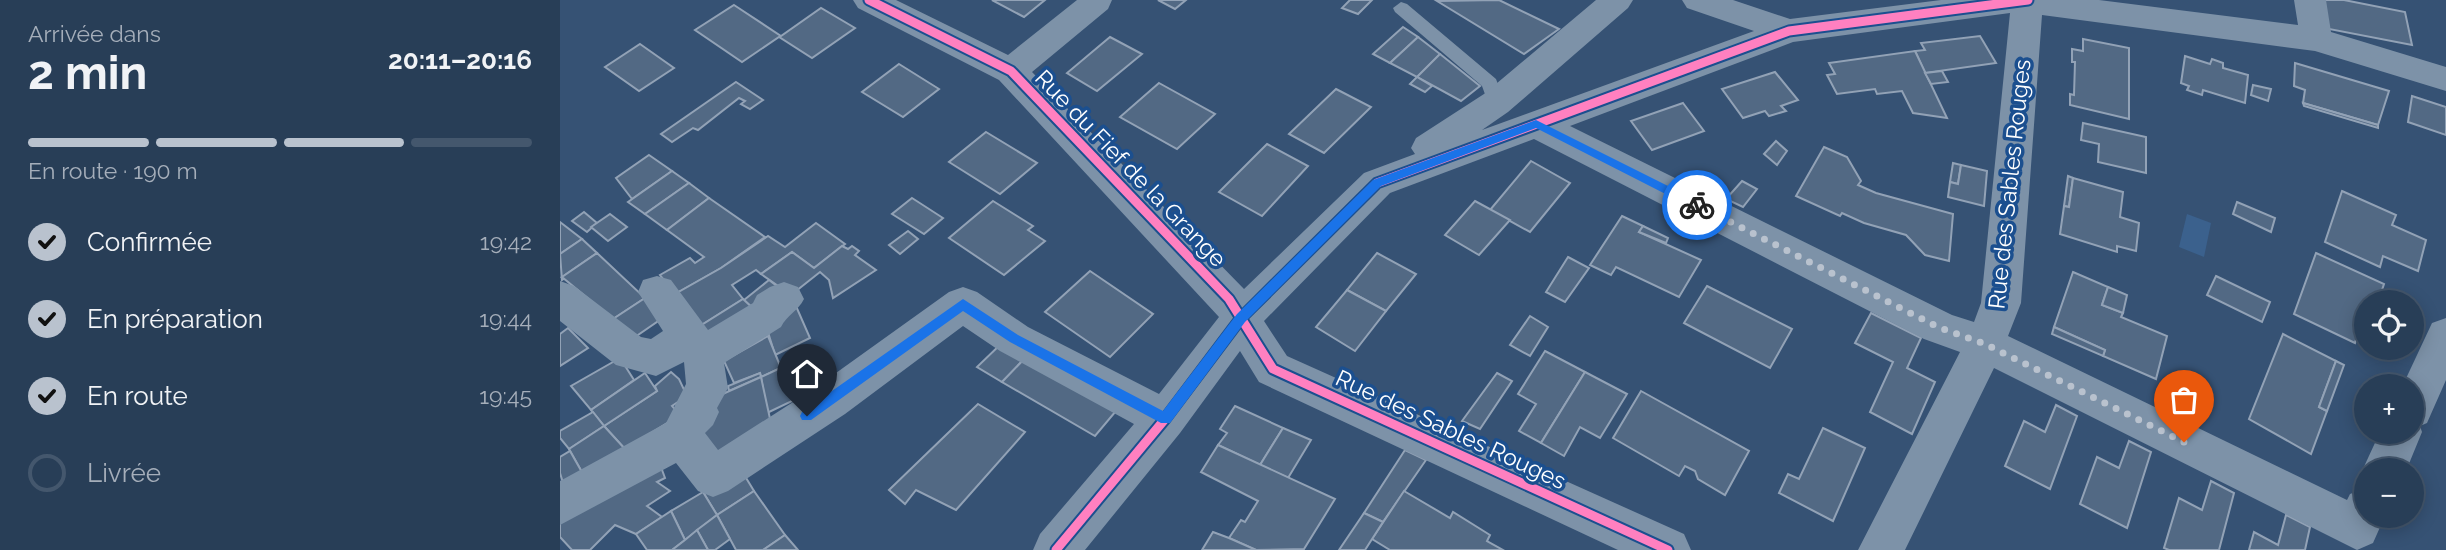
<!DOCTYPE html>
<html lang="fr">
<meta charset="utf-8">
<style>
:root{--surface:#283e57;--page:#30455d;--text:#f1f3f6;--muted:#a5aeba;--line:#44576d;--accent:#b9c2ce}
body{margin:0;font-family:Raleway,sans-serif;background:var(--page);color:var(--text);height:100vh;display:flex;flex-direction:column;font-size:26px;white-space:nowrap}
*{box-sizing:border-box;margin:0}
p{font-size:23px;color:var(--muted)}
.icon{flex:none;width:38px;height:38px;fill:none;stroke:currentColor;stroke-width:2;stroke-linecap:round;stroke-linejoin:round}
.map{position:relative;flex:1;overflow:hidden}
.drawer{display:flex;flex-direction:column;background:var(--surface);width:560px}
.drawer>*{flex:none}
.fabs{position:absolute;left:1794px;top:290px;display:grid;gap:14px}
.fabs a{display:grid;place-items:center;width:70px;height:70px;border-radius:50%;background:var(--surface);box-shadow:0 4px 18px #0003,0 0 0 2px var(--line);font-size:35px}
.pin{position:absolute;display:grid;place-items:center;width:60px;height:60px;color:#fff;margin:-72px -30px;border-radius:50% 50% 50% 0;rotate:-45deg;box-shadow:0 0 7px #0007}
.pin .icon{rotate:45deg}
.courier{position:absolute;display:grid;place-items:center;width:70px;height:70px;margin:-35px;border:5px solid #1a73e8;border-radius:50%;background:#fff;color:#222;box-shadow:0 2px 9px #0007}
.summary em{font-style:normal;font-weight:700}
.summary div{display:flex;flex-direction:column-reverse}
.summary{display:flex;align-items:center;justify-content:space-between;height:119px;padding:0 28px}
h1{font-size:46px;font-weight:700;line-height:52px}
.bar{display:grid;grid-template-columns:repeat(4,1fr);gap:10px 7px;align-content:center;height:84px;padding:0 28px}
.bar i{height:9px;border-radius:5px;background:var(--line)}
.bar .active{background:var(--accent)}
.bar p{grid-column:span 4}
ol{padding:0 28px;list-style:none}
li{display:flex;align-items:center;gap:21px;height:77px}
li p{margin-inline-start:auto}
li .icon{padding:7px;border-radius:50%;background:var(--accent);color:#111;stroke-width:4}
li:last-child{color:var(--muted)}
li i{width:38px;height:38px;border:4px solid var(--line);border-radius:50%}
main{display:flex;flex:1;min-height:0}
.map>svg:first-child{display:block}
.water{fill:#3b618d}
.building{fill:#526984;stroke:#92a2b6;stroke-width:2}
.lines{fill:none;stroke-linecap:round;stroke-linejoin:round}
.service{fill:#7d92a8;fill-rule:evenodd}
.minor{fill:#7d92a8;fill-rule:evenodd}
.cycleway-casing{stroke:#1b4f8f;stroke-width:13}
.cycleway{stroke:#ff80c0;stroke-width:9}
.route{fill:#1a73e8}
.done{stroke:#b9c2ce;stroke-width:7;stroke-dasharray:0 12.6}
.labels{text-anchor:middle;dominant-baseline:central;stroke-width:7;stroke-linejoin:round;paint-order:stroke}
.street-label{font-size:23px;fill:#fff;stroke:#1b4f8f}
</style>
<main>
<section class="drawer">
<div class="summary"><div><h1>2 min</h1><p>Arrivée dans</p></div><em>20:11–20:16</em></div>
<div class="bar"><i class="active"></i><i class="active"></i><i class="active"></i><i></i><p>En route · 190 m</p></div>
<ol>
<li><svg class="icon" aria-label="check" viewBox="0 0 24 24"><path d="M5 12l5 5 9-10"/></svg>Confirmée<p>19:42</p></li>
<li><svg class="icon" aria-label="check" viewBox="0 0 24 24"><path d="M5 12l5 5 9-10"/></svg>En préparation<p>19:44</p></li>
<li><svg class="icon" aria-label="check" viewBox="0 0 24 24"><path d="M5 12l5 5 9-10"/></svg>En route<p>19:45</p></li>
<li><i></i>Livrée</li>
</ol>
</section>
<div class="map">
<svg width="1886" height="550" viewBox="0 0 1886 550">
<rect width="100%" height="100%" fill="#365274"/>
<polygon class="water" points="1627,214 1651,223 1644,257 1619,247"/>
<g class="building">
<polygon points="432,0 485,0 464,17"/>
<polygon points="598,0 626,0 615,9"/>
<polygon points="790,0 812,0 798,14 782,8"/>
<polygon points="939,0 999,29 964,54 877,1"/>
<polygon points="1763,0 1784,0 1845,12 1852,45 1769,29"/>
<polygon points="174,5 221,36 261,8 295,28 252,58 219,37 182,62 135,30"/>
<polygon points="843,27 858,37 830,63 813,54"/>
<polygon points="1420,36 1436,63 1365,73 1355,51 1365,50 1361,43"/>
<polygon points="550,37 582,54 537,91 507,73"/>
<polygon points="858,37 880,54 857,77 830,63"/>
<polygon points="1523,39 1569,48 1569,119 1510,105 1510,94 1514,95 1515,62 1512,62 1512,49 1523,51"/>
<polygon points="80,44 114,68 79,91 45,67"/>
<polygon points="1355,51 1387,118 1353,113 1342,91 1317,94 1315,89 1277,94 1267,75 1275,74 1269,63"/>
<polygon points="880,54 920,86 901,101 857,77"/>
<polygon points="1625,56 1650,64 1652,59 1663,63 1663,68 1688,75 1685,103 1643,90 1642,95 1627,90 1629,86 1621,83"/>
<polygon points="1735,63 1829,91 1818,125 1743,103 1745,90 1734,86"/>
<polygon points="339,64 379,89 343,117 302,92"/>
<polygon points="1382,71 1388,82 1371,84 1365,73"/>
<polygon points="1215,72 1238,100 1221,106 1226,111 1209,116 1205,111 1183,118 1162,89"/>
<polygon points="857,77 872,86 865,92 850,84"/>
<polygon points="176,82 203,100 190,109 181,104 185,101 179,98 138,130 133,128 112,142 101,134"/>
<polygon points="599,83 655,114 617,149 560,117"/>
<polygon points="1693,85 1711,89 1708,101 1691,95"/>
<polygon points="776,89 811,107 764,153 729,134"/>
<polygon points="1852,96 1886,107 1886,135 1848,122"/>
<polygon points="1123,103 1144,131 1092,150 1071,121"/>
<polygon points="1743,103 1818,125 1818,128 1744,106"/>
<polygon points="1523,123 1586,137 1586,173 1538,162 1539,144 1521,140"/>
<polygon points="426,132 477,163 440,194 389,162"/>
<polygon points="1216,141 1227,151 1217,165 1204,154"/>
<polygon points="707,144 748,166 702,216 659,192"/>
<polygon points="1264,147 1287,157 1301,181 1298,185 1316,193 1393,214 1389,261 1365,255 1346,235 1304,223 1282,213 1280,216 1236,196"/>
<polygon points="89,155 112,171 72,199 56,178"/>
<polygon points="971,161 1010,183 970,232 930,210"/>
<polygon points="1393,163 1401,165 1398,184 1390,182"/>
<polygon points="1401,165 1427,171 1424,206 1388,197 1390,182 1398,184"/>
<polygon points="112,171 129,183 85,214 68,202"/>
<polygon points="1508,176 1513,178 1509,207 1504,206"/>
<polygon points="1513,178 1563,192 1560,217 1579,223 1576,251 1557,246 1557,252 1500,234 1504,206 1509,207"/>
<polygon points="1182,181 1197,189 1183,207 1166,199"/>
<polygon points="129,183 149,198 107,230 85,214"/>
<polygon points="1782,191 1836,215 1832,225 1866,240 1858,271 1823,256 1820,267 1765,242"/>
<polygon points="149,198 205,237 161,268 115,294 100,275 130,258 135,263 144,257 107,230"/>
<polygon points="352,198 383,218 364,234 332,214"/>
<polygon points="433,201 473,226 468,230 485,241 444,275 389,238"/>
<polygon points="915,201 950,220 919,255 885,235"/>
<polygon points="1677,202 1715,218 1711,232 1673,214"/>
<polygon points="24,212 37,223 27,232 12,221"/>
<polygon points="50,214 67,227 48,241 31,227"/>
<polygon points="1062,216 1083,226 1079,232 1141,260 1119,297 1056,267 1051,275 1030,265"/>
<polygon points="0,222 22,239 0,254"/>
<polygon points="256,223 285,244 254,268 232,252 201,274 196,270 172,285 183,299 140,326 115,294 161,268 208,236 225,247"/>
<polygon points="1083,226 1108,238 1106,243 1079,232"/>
<polygon points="348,231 358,239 340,254 329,245"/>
<polygon points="22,239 37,253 2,277 5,278 2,280 0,254"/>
<polygon points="282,246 288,249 292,246 299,251 295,255 316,270 273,298 269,280 260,272 231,295 201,274 232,252 254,268"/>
<polygon points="37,253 85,298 53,319 2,277"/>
<polygon points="817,253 856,274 826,311 787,290"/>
<polygon points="1756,253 1824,284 1819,299 1811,295 1806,303 1795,343 1734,314"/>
<polygon points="1008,257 1029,268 1005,302 986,292"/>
<polygon points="530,271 593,314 550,357 485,312"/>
<polygon points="1513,272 1548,287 1542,305 1563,313 1561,317 1607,336 1596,379 1543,356 1545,350 1494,327"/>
<polygon points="1656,276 1710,302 1702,322 1647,295"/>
<polygon points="209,280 222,290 196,311 184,300"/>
<polygon points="1147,286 1232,329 1210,368 1124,323"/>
<polygon points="1548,287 1567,295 1563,313 1542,305"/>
<polygon points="787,290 826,311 795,351 756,327"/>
<polygon points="232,297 250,338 215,355 204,319"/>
<polygon points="85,298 104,317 75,337 53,319"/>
<polygon points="183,299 197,312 153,341 140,326"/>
<polygon points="1311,313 1361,338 1347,368 1375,382 1352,434 1310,412 1333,362 1295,343"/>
<polygon points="970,316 988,327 970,356 950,345"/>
<polygon points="1494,327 1545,350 1543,356 1492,334"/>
<polygon points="8,328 28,348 0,366 0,334"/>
<polygon points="1723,334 1776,361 1759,407 1767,411 1751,454 1689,419"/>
<polygon points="208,336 221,368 201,377 200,373 174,383 164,361"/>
<polygon points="444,341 469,354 442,382 417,367"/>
<polygon points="985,351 1025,372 981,443 959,431 976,404 958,394"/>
<polygon points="469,354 561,405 535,436 442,382"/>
<polygon points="244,357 255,390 207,413 201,377"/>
<polygon points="60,358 74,380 31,410 11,386"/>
<polygon points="1776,361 1784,365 1767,411 1759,407"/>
<polygon points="111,372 119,379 127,396 112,406 120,415 65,449 44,426 97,391 95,386"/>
<polygon points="1025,372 1067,394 1040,438 1020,427 1004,456 981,443"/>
<polygon points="85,373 97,391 44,426 31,410"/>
<polygon points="200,373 201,377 169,391 168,386"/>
<polygon points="937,373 952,381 920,429 902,421"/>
<polygon points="201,377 212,428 152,457 137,419 149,400"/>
<polygon points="1081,391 1189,451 1165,495 1138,479 1135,471 1125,466 1119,476 1053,438"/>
<polygon points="418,404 465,432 396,510 356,490 345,504 329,490"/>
<polygon points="1496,405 1517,416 1490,489 1445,466 1464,421 1485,432"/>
<polygon points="675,406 723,428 700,465 658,445 667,433 660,429"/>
<polygon points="33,412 44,426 9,449 0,438 0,431"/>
<polygon points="44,426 65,449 23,474 9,449"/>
<polygon points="723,428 751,440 728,478 700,465"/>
<polygon points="1263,428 1305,448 1273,521 1219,493 1228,474 1239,479"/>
<polygon points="1569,441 1591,452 1567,528 1520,504 1537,457 1559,468"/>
<polygon points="658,445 775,499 744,549 696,550 669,538 681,520 685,522 698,501 641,472"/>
<polygon points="845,450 866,460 823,522 804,513"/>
<polygon points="10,451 23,474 4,486 0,473 0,457"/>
<polygon points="98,459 105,478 97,482 110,491 87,506 102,517 76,534 55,525 30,550 12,550 0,537 0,510"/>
<polygon points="180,468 194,491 157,515 143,492"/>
<polygon points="1651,481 1674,493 1659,550 1609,550 1604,548 1619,498 1642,510"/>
<polygon points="194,491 225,535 203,550 176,550 157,515"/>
<polygon points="844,491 890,518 893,512 930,535 927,541 943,550 830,550 812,539"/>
<polygon points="143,492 157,515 125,540 111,511"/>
<polygon points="111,511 125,540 112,550 87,550 76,534"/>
<polygon points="804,513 823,522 805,550 779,550"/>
<polygon points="157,515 170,539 155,550 148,550 137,530"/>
<polygon points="1726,515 1750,527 1745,550 1689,550 1694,532 1718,545"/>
<polygon points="137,530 148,550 112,550 125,540"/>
<polygon points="653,532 669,538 696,550 642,550"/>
<polygon points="225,535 238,550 203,550"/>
</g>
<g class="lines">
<polygon class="service" points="841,2 847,4 936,79 945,103 942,108 930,108 922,86 835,12 833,8"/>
<g class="minor">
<path d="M293,0H336L448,55L517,0H552L548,9L472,72L684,289L804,173L855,154L851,148L856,138L924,94L1036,0H1073L1068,8L948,112L922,130L1194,31L1127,8L1122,0H1173L1230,19L1381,0H1539L1738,25L1734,0H1766L1771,32L1886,67V91L1755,51L1482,15L1461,303L1448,336L1787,500L1790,494L1806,488V516H1825L1813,543L1797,550L1434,368L1345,550H1298L1400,352L1364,339L974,139L830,193L704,321L727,356L1124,534L1131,550H1058L699,382L680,351L620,433L525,550H473L480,534L574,424L440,351L403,326L285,414L168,491L153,497L138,491L116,463L0,525V481L106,423L126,384L124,362L96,376L56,365L0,321V281L14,286L81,337L91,339L103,331L78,292L83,280L97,276L111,280L148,330L193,303L197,295L210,287L224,282L238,287L244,299C238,311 227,315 221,327L164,363L168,388L157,408L159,412L153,425L145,433L158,450L255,388L389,292L403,287L417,292L468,327L599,394L659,317L439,80L298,8ZM1450,13L1421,303L1414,322L1392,315L1010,126L1233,42Z"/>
<polygon points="1886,318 1886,380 1867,423 1860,426 1862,432 1846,471 1806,471 1806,479 1802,471 1820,432 1852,432 1852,387 1842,387 1872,323"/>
</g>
<defs>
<g id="cycleway">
<polyline points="309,0 451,71 669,299 713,369 1108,550"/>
<polyline points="496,550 605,419 681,318 817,183 1229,31 1468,0"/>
</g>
</defs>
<use href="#cycleway" class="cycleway-casing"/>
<use href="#cycleway" class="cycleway"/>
</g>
<polygon class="route" points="976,120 1140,202 1140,208 1133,208 976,128 821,186 685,322 610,423 601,423 450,342 403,311 251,420 242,420 240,416 242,412 403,299 458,335 603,411 677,314 813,180"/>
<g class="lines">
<polyline class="done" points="1137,205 1378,327 1425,344 1624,442"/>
</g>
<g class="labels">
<g class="street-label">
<text transform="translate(571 168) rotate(46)">Rue du Fief de la Grange</text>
<text transform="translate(1449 184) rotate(-84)">Rue des Sables Rouges</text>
<text transform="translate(891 429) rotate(25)">Rue des Sables Rouges</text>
</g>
</g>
</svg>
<div class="fabs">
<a><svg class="icon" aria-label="locate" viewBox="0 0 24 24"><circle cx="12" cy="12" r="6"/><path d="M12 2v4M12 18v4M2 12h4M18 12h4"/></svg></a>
<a>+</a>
<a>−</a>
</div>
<div class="pin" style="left:1624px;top:442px;background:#ea580c"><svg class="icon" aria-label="bag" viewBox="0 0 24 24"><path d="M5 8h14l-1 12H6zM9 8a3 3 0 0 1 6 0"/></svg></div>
<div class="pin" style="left:247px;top:416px;background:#1f2937"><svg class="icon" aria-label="home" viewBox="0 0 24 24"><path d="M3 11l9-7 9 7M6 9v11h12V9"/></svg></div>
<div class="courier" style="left:1137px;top:205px"><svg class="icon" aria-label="bike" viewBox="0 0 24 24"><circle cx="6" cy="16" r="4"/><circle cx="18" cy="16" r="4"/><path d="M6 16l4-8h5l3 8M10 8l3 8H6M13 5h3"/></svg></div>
</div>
</main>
